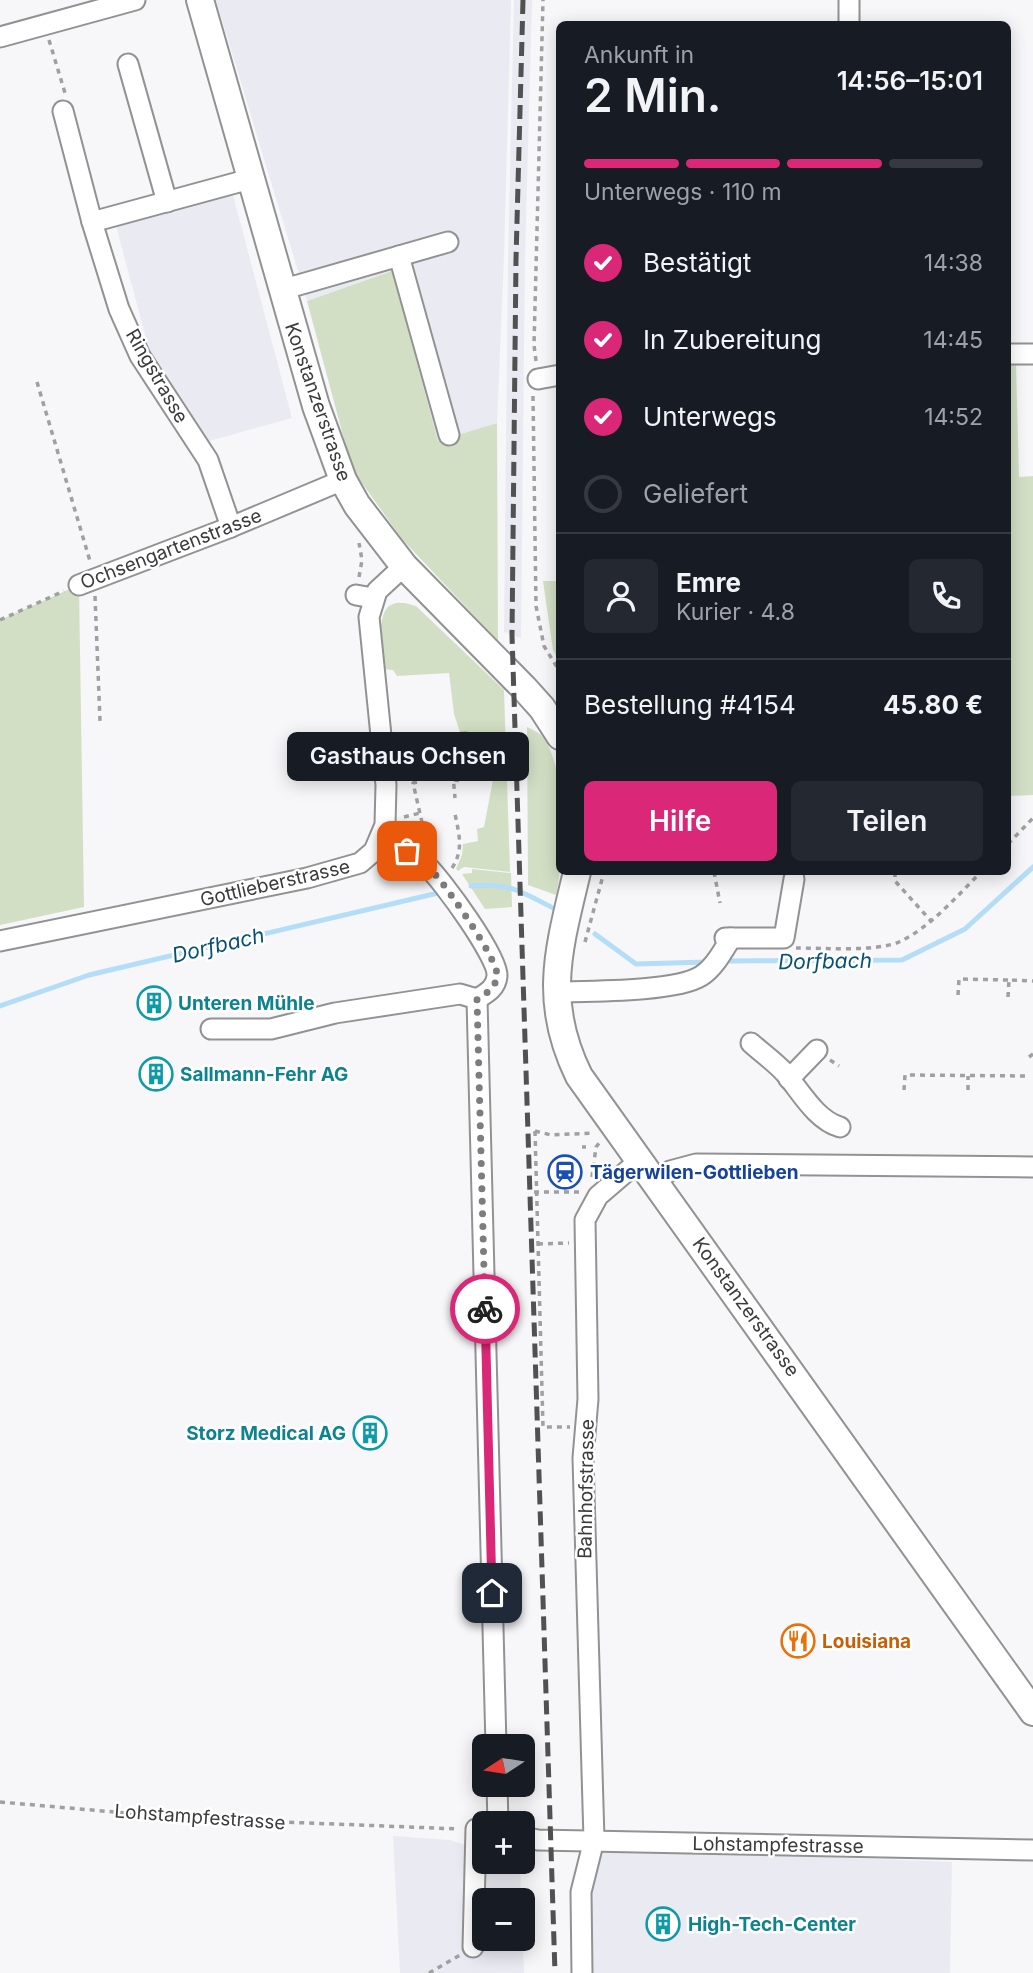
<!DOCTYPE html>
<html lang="de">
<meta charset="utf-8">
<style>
:root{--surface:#171b24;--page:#242831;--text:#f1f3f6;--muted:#9ea1a6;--line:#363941;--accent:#db2777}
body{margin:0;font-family:Inter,sans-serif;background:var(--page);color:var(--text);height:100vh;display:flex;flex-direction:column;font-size:26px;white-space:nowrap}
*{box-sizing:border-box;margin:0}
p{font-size:23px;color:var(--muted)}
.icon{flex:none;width:38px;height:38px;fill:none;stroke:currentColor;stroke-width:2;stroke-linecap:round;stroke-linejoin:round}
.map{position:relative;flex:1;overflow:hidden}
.details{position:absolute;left:556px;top:21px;width:455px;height:854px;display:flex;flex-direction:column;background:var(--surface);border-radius:10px;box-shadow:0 4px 18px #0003}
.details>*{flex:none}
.needle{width:46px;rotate:258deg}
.tools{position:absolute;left:472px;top:1734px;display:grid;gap:14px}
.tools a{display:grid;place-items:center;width:63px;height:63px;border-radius:10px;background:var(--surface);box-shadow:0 4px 18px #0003;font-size:35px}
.pin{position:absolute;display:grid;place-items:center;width:60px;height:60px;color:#fff;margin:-30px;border-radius:14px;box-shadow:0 4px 10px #0006}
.courier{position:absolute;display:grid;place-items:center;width:70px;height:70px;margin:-35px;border:5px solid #db2777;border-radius:50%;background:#fff;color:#222;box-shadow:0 2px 9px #0007}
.bubble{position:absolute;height:49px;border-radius:10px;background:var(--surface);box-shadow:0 4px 18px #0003;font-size:23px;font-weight:600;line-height:49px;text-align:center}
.summary em{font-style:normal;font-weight:600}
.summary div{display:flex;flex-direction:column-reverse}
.summary{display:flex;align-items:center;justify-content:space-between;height:119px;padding:0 28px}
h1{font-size:46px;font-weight:600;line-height:52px}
.bar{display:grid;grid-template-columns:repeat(4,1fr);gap:10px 7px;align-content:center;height:84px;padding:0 28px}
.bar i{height:9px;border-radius:5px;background:var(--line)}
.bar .selected{background:var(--accent)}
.bar p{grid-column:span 4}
.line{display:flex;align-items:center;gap:18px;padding:0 28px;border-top:2px solid var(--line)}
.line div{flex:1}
.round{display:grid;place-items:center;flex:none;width:74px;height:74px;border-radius:10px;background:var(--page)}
ol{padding:0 28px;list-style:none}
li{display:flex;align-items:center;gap:21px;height:77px}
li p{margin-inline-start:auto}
li .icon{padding:7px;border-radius:50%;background:var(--accent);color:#fff;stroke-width:4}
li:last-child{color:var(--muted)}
li i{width:38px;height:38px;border:4px solid var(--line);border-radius:50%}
.primary-button{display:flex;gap:14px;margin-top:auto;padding:14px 28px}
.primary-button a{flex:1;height:80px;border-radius:10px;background:var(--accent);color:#fff;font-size:28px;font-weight:600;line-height:80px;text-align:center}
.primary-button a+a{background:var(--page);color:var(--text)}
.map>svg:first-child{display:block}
.built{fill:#eaeaf2}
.green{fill:#d3dfc5}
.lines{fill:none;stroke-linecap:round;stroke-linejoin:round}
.stream{stroke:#b4ddf8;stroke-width:5}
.minor-casing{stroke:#929293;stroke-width:23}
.major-casing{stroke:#929293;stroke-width:30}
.path{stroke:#a0a0a1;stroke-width:3.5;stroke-dasharray:5 5;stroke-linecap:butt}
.minor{stroke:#fff;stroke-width:19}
.major{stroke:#fff;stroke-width:26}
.rail{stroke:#515152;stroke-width:5;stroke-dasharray:14 7;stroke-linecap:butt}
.done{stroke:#7d7d7e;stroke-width:7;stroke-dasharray:0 12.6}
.route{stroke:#db2777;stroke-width:9}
.labels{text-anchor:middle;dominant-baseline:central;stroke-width:5;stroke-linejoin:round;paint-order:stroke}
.street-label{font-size:19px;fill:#3b3b3b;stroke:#fff}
.culture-label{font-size:19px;font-weight:bold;fill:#0d838f;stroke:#fff;text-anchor:start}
.transit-label{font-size:19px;font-weight:bold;fill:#164399;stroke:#fff;text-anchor:start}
.food-label{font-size:19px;font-weight:bold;fill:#c56008;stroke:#fff;text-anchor:start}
.water-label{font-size:21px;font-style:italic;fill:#065174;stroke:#fff}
</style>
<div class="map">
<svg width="1033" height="1973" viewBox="0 0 1033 1973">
<rect width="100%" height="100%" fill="#f7f7f9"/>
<g class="built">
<polygon points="216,0 511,0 504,258 497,423 438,441 392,271 307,301"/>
<polygon points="514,0 532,0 525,259 521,638 504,632 508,258"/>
<polygon points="232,191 292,418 206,442 151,357 116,226"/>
<polygon points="393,1836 450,1840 485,1851 485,1862 520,1862 521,1900 485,1900 485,1939 523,1939 524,1973 400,1973"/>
<polygon points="608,1849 952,1862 950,1973 589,1973 587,1912 595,1859"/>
</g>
<g class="green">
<polygon points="392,271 438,441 497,423 498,641 402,539 352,469 307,301"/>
<polygon points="1008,364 1016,364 1019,477 1033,476 1033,795 1008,796"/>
<polygon points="543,581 560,581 560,663 553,650"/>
<polygon points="79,585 84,907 0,925 0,620"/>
<path d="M405,603L416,606L504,690L510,872L464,867L458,871L456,869L462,855L463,844L478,841L477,829L484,827L496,764L493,739L460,732L454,714L449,673L397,676L393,670L383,669C382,654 375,609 393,604C397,602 401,603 405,603Z"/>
<path d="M527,727C531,729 538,732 541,735C568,765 564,860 556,895L528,885Z"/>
<polygon points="472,869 511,873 512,907 485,909 462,874 472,873"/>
</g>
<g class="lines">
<g class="stream">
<path d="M471,886C510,882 521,892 555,909"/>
<polyline points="595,934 636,964 708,962"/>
<polyline points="721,961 902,960 965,929 1033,867"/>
<polyline points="0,1006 89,975 438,893"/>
</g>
<defs>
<g id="minor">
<polyline points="849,0 849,24"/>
<polyline points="0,37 135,0"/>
<polyline points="128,64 167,202"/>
<polyline points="63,111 92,222 119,309 140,356 208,460 231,527"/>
<polyline points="92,222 250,179"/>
<polyline points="399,256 449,435"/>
<polyline points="281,290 448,242"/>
<polyline points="1008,354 1033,354"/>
<polyline points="538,379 560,375"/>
<polyline points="79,585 231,527 343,480"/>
<polyline points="356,595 373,598"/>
<polyline points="383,753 424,746 466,743"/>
<path d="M381,837C397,845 414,853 427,866C442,880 499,958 497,976C496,988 487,993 477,999"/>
<polyline points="725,938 784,938 794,879"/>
<polyline points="0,941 307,878 360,863 374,851 385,825 386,785 369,617 377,591 404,566"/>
<path d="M556,992C589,991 676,992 701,976C714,968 723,951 731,938"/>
<polyline points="477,999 496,1746"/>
<polyline points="211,1029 271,1029 335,1013 460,994 477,999"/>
<path d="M751,1043C762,1053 775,1062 785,1073C801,1092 816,1120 840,1127"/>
<polyline points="789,1079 817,1050"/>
<polyline points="655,1180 670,1171 696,1164 1033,1167"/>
<polyline points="497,1785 498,1824"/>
<polyline points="523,1837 538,1840 1033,1850"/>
<polyline points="473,1947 476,1829 485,1831"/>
<polyline points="582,1973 581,1892 594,1840 583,1458 588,1399 585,1220 598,1196 640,1160"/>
</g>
<g id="major">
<polyline points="200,0 316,406 343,480 357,505 404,566 524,688 542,708 560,736"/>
<path d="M577,872C559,948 542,1001 579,1076L1033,1712"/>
</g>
</defs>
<use href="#minor" class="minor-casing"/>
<use href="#major" class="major-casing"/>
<g class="path">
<polyline points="49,40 65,93"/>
<polyline points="536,361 534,345 543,0"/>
<polyline points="37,382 90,561"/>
<polyline points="533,396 536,606 544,646 560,672"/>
<polyline points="359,577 362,560 359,543"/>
<polyline points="95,596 100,721"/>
<polyline points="0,620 64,591"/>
<polyline points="452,764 455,798"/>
<polyline points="454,780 463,781"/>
<polyline points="417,782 413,783 427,844"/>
<polyline points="404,817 420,813"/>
<polyline points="1008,844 1033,818"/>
<path d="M452,868C464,850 459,834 455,814"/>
<polyline points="714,872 720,903"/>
<polyline points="842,872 843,873"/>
<polyline points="895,872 895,881 931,921"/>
<polyline points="585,942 604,872"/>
<path d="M796,948C823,948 875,952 899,942C931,927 957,896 981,872"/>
<polyline points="958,995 959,979 1009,980"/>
<polyline points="1008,997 1009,980 1033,981"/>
<polyline points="1029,1057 1033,1054"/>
<polyline points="830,1060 839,1066"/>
<polyline points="904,1090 905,1075 1029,1076"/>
<polyline points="968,1090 968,1076"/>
<polyline points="535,1131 543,1427 570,1427"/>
<polyline points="535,1131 551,1135 593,1133"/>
<polyline points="582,1147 586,1147"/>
<polyline points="592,1177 596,1147 600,1142"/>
<polyline points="534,1192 579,1192"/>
<polyline points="538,1244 569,1243"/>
<polyline points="0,1802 183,1818 459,1829"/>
<polyline points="429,1973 460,1955"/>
</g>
<use href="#minor" class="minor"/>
<use href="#major" class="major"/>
<polyline class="rail" points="523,0 516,259 512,635 555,1973"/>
</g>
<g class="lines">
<path class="done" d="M407,851C419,860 430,868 440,880C451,894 499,961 497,976C495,989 487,993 477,999L485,1309"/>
<polyline class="route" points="485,1309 492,1593"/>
</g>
<defs>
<symbol id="building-ring" viewBox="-11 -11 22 22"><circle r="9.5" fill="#fff" stroke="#0f9aa8" stroke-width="1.5"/><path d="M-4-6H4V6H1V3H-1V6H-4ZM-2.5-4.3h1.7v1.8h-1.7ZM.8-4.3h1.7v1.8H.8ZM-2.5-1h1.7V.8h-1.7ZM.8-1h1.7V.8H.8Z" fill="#0f9aa8"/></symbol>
<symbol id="station-ring" viewBox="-11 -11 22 22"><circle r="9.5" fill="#fff" stroke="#1a4fb4" stroke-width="1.5"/><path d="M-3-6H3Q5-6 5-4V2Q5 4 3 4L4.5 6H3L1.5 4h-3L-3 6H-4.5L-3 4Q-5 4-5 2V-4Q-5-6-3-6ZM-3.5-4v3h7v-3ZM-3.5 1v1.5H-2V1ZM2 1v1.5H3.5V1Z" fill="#1a4fb4"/></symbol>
<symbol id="restaurant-ring" viewBox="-11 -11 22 22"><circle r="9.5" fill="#fff" stroke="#e8710a" stroke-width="1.5"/><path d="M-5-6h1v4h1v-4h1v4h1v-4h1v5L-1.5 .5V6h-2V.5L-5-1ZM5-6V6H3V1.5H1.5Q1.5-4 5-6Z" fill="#e8710a"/></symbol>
</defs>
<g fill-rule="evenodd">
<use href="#building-ring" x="135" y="984" width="38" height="38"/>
<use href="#building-ring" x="137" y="1055" width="38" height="38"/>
<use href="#station-ring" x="546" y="1153" width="38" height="38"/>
<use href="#building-ring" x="351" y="1414" width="38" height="38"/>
<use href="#restaurant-ring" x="779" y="1622" width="38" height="38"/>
<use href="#building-ring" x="644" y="1905" width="38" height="38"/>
</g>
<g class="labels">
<g class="street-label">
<text transform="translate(157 376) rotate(60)">Ringstrasse</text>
<text transform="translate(318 402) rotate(71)">Konstanzerstrasse</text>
<text transform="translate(171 549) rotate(-21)">Ochsengartenstrasse</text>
<text transform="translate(275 883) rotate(-13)">Gottlieberstrasse</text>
<text transform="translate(746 1307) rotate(54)">Konstanzerstrasse</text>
<text transform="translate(586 1489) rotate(-89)">Bahnhofstrasse</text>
<text transform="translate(200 1817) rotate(4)">Lohstampfestrasse</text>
<text transform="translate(778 1845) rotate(1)">Lohstampfestrasse</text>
</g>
<g class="culture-label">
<text x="178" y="1003">Unteren Mühle</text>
<text x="180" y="1074">Sallmann-Fehr AG</text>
<text x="346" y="1433" text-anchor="end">Storz Medical AG</text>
<text x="688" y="1924">High-Tech-Center</text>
</g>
<g class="transit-label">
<text x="590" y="1172">Tägerwilen-Gottlieben</text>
</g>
<g class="food-label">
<text x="822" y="1641">Louisiana</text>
</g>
<g class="water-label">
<text transform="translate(218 945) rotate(-13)">Dorfbach</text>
<text transform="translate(825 961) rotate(-1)">Dorfbach</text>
</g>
</g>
</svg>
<div class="tools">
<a><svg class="needle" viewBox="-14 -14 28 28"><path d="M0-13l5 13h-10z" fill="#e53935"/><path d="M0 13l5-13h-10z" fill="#9ea1a6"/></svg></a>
<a>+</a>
<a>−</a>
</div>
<div class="pin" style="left:407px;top:851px;background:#ea580c"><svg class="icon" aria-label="bag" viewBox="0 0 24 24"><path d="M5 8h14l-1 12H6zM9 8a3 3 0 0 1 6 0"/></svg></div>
<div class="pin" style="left:492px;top:1593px;background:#1f2937"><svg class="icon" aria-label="home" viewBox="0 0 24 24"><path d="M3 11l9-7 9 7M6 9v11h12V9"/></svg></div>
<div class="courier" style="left:485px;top:1309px"><svg class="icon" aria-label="bike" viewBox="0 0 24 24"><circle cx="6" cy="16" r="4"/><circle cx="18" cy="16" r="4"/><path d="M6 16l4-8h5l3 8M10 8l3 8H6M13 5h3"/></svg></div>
<div class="bubble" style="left:287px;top:732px;width:242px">Gasthaus Ochsen</div>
<section class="details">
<div class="summary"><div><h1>2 Min.</h1><p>Ankunft in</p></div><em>14:56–15:01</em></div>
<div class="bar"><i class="selected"></i><i class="selected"></i><i class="selected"></i><i></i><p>Unterwegs · 110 m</p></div>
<ol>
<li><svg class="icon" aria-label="check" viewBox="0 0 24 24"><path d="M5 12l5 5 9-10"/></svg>Bestätigt<p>14:38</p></li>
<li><svg class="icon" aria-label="check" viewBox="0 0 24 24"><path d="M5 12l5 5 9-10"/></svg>In Zubereitung<p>14:45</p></li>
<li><svg class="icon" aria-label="check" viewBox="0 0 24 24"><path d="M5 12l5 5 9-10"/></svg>Unterwegs<p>14:52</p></li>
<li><i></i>Geliefert</li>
</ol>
<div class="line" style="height:126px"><a class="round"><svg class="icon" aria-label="person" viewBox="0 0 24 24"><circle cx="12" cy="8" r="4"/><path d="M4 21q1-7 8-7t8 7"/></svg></a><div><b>Emre</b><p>Kurier · 4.8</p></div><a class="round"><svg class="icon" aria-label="phone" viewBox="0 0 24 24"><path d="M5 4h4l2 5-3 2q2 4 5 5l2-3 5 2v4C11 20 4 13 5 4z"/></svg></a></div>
<div class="line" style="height:91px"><div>Bestellung #4154</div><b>45.80 €</b></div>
<div class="primary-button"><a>Hilfe</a><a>Teilen</a></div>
</section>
</div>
